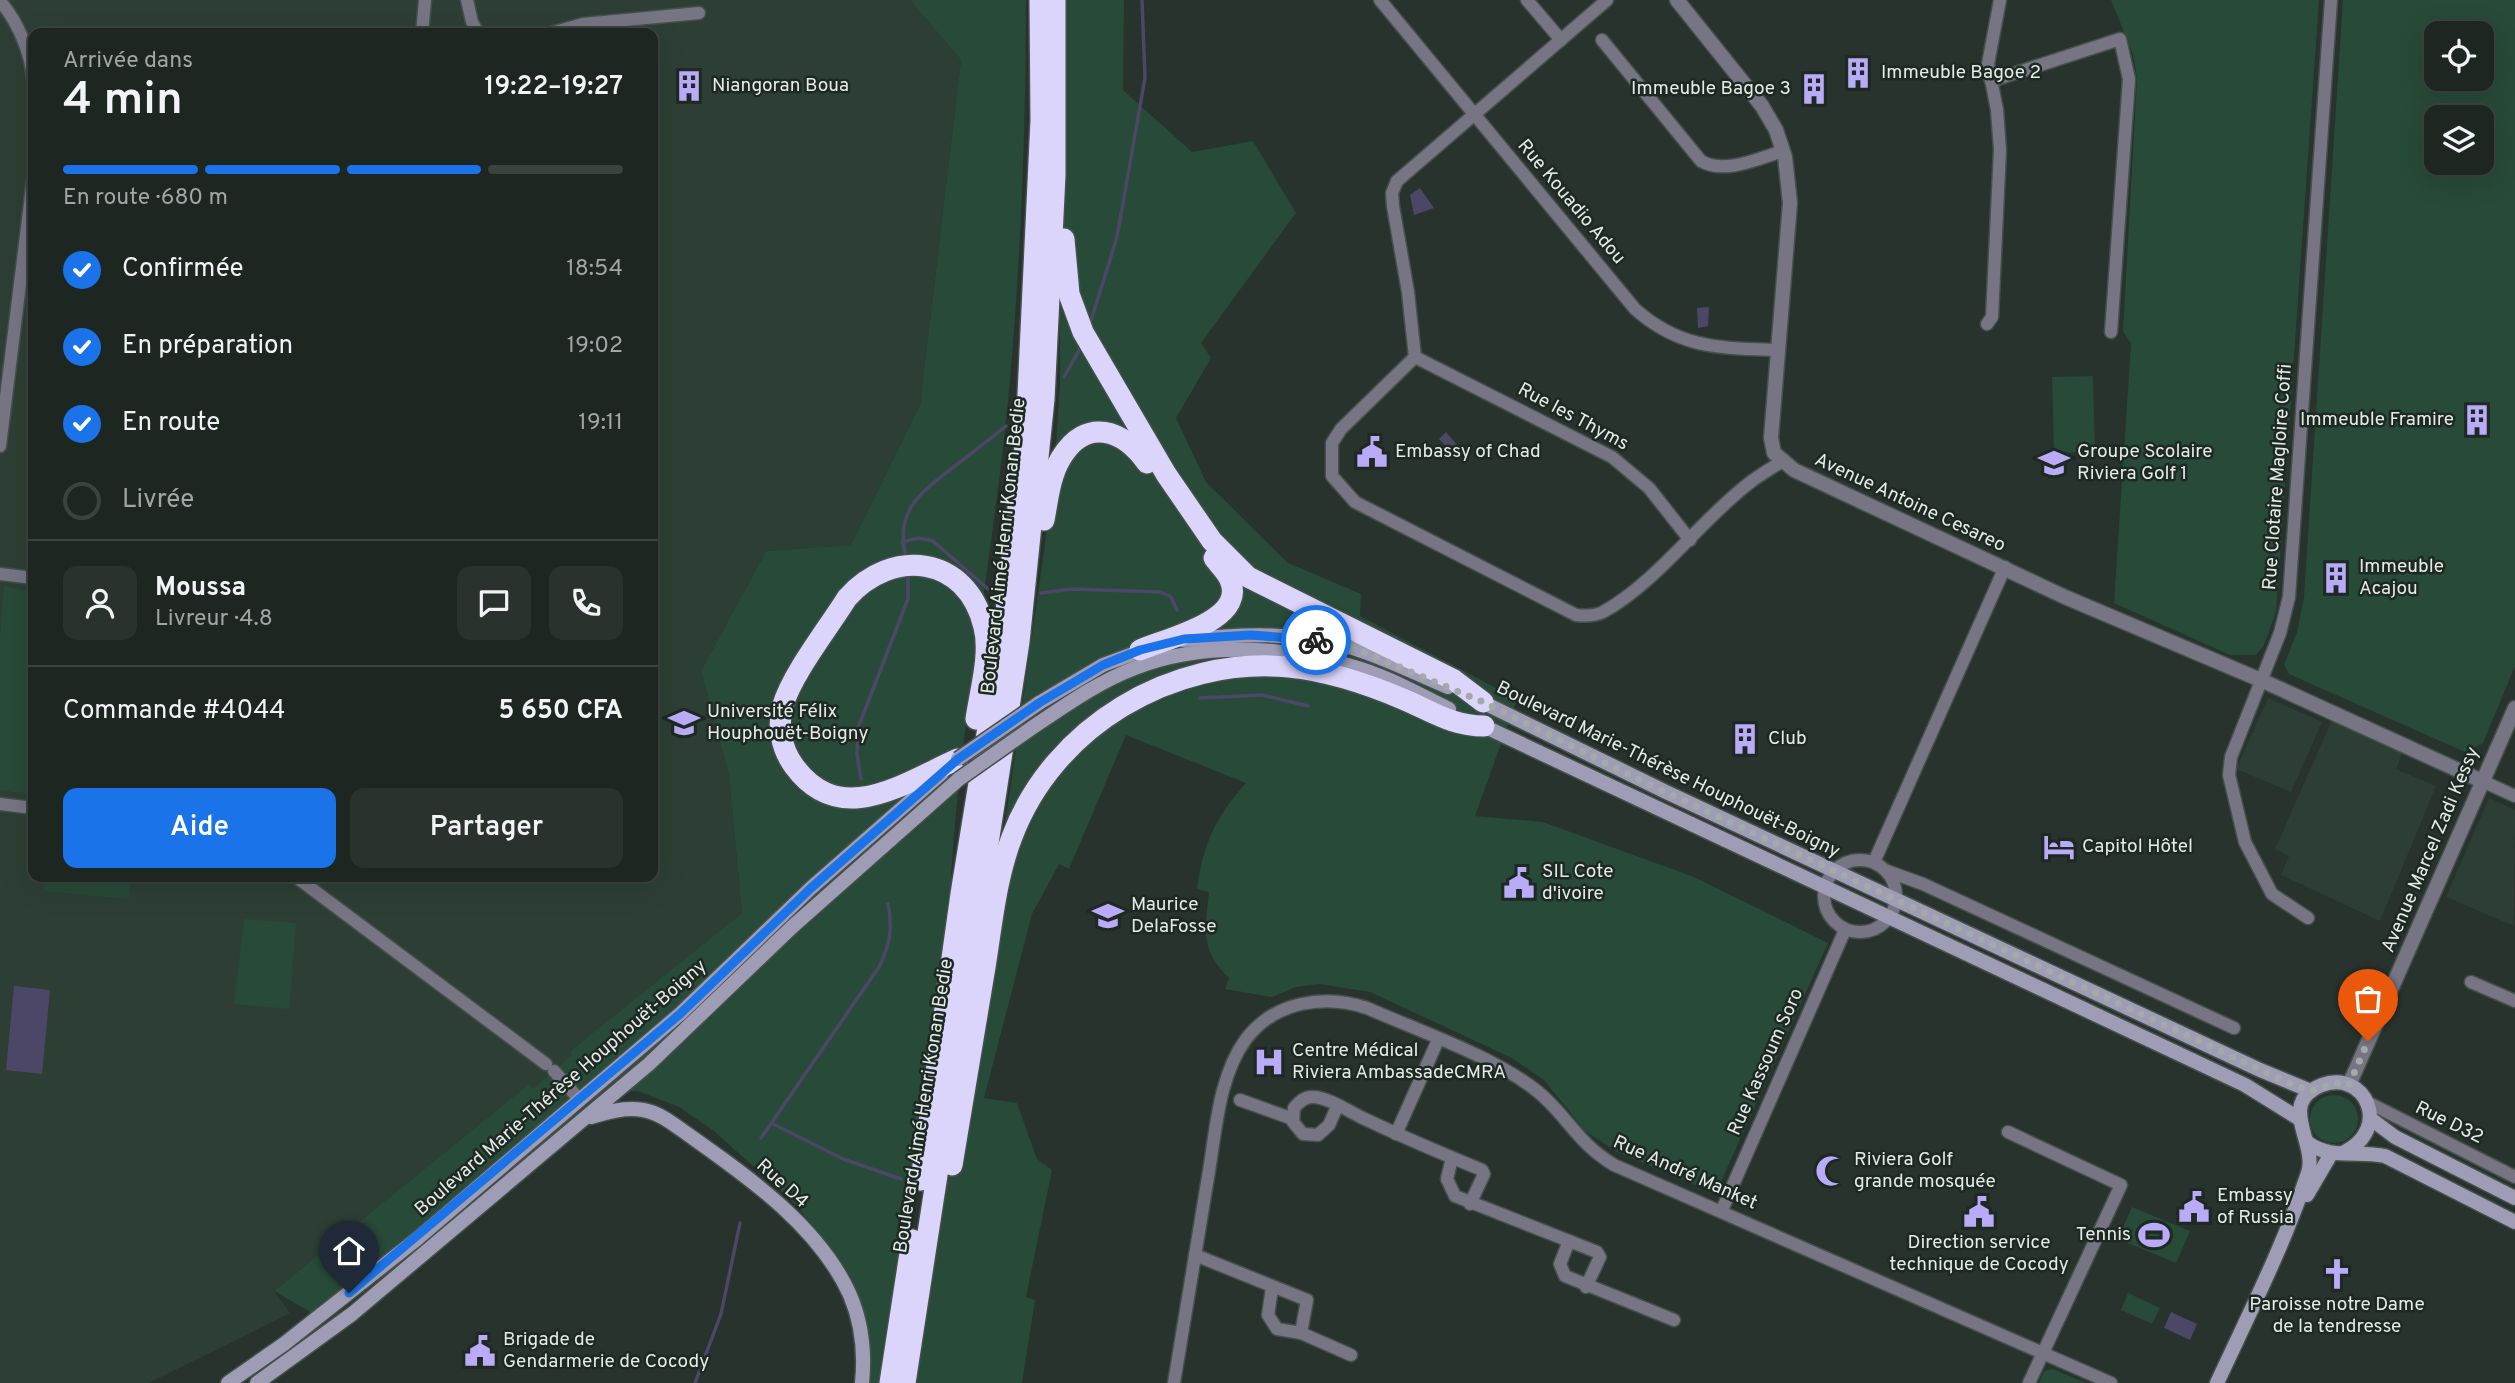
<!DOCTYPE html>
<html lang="fr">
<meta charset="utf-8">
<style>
:root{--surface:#1d2621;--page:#2a322e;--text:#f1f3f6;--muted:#a0a5a5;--line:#3b433f;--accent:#1a73e8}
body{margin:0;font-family:Overpass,sans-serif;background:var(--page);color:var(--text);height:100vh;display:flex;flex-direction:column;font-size:26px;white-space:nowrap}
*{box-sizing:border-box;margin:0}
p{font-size:23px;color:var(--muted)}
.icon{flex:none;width:38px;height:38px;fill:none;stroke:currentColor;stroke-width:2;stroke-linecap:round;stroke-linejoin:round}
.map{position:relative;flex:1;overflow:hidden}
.details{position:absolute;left:28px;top:28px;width:630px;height:854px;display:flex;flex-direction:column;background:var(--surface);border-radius:14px;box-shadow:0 7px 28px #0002,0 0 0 2px var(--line)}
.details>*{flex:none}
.controls{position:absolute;left:2424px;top:21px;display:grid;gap:14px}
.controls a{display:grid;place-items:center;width:70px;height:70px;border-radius:14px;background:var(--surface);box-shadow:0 7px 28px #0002,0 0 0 2px var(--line);font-size:35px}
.pin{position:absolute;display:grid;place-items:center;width:60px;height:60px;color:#fff;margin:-72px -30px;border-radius:50% 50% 50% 0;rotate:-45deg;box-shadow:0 0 7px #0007}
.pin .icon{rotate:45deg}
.courier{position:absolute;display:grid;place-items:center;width:70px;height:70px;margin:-35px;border:5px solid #1a73e8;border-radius:50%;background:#fff;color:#222;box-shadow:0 2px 9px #0007}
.head em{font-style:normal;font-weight:600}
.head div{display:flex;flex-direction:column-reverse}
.head{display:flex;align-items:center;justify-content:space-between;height:119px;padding:0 35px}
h1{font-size:46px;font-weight:600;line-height:52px}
.bar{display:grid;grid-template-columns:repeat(4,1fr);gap:10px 7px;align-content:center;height:84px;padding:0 35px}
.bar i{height:9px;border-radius:5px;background:var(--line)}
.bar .on{background:var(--accent)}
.bar p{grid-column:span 4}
.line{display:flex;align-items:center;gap:18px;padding:0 35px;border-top:2px solid var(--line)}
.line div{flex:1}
.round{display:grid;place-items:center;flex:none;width:74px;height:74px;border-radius:14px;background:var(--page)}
ol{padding:0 35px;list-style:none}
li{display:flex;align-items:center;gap:21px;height:77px}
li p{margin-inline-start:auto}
li .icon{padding:7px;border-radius:50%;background:var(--accent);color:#fff;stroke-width:4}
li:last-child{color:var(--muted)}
li i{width:38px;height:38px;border:4px solid var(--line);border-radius:50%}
.action{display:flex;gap:14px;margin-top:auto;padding:14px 35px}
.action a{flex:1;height:80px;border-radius:14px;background:var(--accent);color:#fff;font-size:28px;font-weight:600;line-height:80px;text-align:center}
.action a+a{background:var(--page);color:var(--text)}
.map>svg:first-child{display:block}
.built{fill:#2d3f35;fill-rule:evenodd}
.green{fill:#284a38;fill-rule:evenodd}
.water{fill:#4d4767}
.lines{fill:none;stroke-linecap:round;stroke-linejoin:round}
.stream{stroke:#4d4767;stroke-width:3.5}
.minor-casing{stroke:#45504a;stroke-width:15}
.tertiary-casing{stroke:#45504a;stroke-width:17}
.secondary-casing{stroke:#45504a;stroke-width:17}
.motorway-casing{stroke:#45504a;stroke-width:24}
.minor{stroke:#777584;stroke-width:12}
.tertiary{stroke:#777584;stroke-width:14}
.secondary{stroke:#9f9cb5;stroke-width:14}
.motorway{stroke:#dbd5fc;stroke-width:21}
.secondary-bridge-casing{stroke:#45504a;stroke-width:17;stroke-linecap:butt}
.secondary-bridge{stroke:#9f9cb5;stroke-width:14}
.done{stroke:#a2aba6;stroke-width:7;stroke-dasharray:0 12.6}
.route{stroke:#1a73e8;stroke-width:9}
.labels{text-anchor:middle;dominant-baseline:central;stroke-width:5;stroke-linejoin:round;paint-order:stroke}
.poi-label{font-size:19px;fill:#e4ebe7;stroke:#1d2922;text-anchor:start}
.street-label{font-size:19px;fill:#e4ebe7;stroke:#1d2922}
</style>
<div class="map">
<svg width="2515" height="1383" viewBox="0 0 2515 1383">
<rect width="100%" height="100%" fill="#27332c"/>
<g class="built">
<path d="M0,0H910L961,60L920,405L851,545L766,551L701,671L729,775L742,913L570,1051L573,1055L533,1089L528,1085L274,1291L290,1313L149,1383H0ZM33,33H653V877H33Z"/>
<polygon points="2268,698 2322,722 2291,792 2236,769"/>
<polygon points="2334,716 2405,747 2396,769 2436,786 2380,921 2281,875 2289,856 2275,849"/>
<polygon points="2489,798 2515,810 2514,926 2446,897"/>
</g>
<g class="green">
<path d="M910,0H1026C1026,127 1021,254 1010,381C995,546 962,709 951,875L956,888L885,1383H869L867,1324L854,1292L823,1239L795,1204L714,1131L679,1107L638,1091L615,1092L587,1103L490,1192L321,1318L274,1291L529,1084L533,1089L572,1055L570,1051L742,913L729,775L701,671L766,551L851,545L920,405L961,60Z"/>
<path d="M1060,0H1124L1123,90L1192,152L1253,141L1296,213L1201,343L1211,358L1176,418L1206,482L1288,563L1361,594L1360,616L1517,699L1475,816L1543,822L1694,877L1828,943L1720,1184L1713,1189H1704L1617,1152L1585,1131L1544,1080L1512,1058L1370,992L1319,984L1296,987L1272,997L1225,989L1229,978C1200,950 1205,930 1209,892L1197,889C1203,844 1216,816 1246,783L1126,735L1069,869L1059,864L1032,914L984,1098L1017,1103L1037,1159L1052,1170L1026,1297L1035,1300L1022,1383H915L1010,791L1054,480L1060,382Z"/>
<polygon points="2111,0 2319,0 2276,612 2264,645 2256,655 2230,655 2114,603 2131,344 2123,331 2137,79 2133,54"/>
<path d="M2343,0H2515V666L2483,743L2465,752L2300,679L2289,674L2284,665L2297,632L2304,597ZM2436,33H2482V79H2436ZM2436,117H2482V163H2436Z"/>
<polygon points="2093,376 2095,452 2054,453 2052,377"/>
<polygon points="4,586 33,592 33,795 0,790 0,636"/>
<polygon points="45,877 131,877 128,899 44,891"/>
<polygon points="244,919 296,923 289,1009 234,1004"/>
<circle cx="2334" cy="1119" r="24"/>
<polygon points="2132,1207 2190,1231 2176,1263 2118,1239"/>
<polygon points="2128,1293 2160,1308 2152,1324 2121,1310"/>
<polygon points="2053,1369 2086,1383 2039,1383 2044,1371"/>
</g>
<g class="water">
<polygon points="1420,188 1434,208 1414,215 1410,195"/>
<polygon points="1709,307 1708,326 1698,328 1697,308"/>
<polygon points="1446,432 1459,447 1452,453 1439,439"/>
<polygon points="14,986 50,990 42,1074 6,1070"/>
<polygon points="2171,1312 2197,1324 2190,1340 2164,1328"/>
</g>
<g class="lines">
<g class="stream">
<polyline points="1089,327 1117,237 1145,78 1142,0"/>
<polyline points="1064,377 1081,347"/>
<polyline points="902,542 919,538 933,541 988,589"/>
<path d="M906,559C894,510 920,493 955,466C972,453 989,440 1006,426"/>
<polyline points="1041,593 1072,589 1161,592 1171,597 1177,610"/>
<polyline points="1200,698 1262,695 1308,706"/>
<polyline points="861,779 857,754 858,728 908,599 908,574"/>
<polyline points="771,1123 843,1159 901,1179"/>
<path d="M761,1138L879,967C890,945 893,928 888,904"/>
<polyline points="695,1383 721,1314 740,1223"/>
</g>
<defs>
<g id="minor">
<polyline points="467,0 472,22 478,33"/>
<path d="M1380,0L1635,309C1680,349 1720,348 1779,350"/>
<polyline points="1527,0 1561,40"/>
<path d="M1607,0L1397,181L1392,193L1393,206L1408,292L1415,357L1341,429L1332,443V476L1355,502L1576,615C1585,616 1595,616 1603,612C1655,584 1701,520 1748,484C1759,475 1772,468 1784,460"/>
<path d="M0,1C18,22 30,51 33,78"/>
<polyline points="422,33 425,0"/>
<polyline points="551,33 583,24 699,13"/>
<path d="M1602,40L1701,161C1725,175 1759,158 1783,151"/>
<polyline points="1991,81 2120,39 2129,79 2111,332"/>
<polyline points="1987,324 1992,317 2000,150 1997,110 1988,64 2000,0"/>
<polyline points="1415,357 1612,457 1649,488 1690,540"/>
<polyline points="0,446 33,179"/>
<polyline points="0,574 33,578"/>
<polyline points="2482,781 2515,796"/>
<polyline points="0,804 33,808"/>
<circle cx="1860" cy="896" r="36"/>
<polyline points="1874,862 2005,567"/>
<polyline points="1887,871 1923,884 2234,1028"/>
<polyline points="296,877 546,1064"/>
<polyline points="2308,918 2272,894 2245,842 2229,775 2231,757 2280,633 2289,597 2331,0"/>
<polyline points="2471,982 2515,1001"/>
<polyline points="554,1071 579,1099"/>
<polyline points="1240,1100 1293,1119"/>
<polyline points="2367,1102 2515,1177"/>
<path d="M1337,1107L1329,1125L1318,1135L1303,1134L1293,1122L1294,1108C1299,1102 1304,1097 1312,1097C1329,1097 1351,1113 1367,1120C1405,1138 1443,1154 1482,1170L1484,1174L1470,1204"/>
<polyline points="2008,1132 2121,1185 2029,1383"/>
<polyline points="1396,1134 1438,1040"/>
<polyline points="1452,1158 1447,1179 1455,1196 1597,1252 1600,1257 1586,1287"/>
<polyline points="1722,1210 1845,930"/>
<polyline points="1569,1241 1560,1264 1565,1276 1674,1320"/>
<polyline points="1195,1255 1307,1300 1301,1333"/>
<polyline points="1272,1288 1268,1315 1277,1329 1301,1333 1351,1355"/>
<path d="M1174,1383C1185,1314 1197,1246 1208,1177C1216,1132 1218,1077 1246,1039C1275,1001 1324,994 1367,1008C1419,1031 1493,1056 1537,1091C1567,1115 1576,1142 1614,1165L2111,1383"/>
</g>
<g id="tertiary">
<polyline points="1677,0 1762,106 1776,130 1785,157 1790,203 1771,438 1774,453 1794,470 2065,597 2263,681 2482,781"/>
<polyline points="2349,1085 2515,708"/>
</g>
<g id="secondary">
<path d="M1183,640C1239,634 1299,631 1353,648C1385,658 1417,674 1448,687"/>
<polyline points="1476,699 1666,792 2260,1070 2311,1091"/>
<polyline points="1039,703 1103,665 1146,649"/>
<polyline points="1477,723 2245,1085 2298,1118"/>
<path d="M1033,727C1066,705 1098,682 1135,668C1200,642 1285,646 1351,666C1385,675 1418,694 1449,709"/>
<path d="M591,1117C607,1112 625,1107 643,1110C662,1113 678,1128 693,1138C751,1179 820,1228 850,1295C862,1323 865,1353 862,1383"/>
<polyline points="2371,1119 2395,1137 2515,1198"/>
<path d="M2308,1143C2331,1160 2358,1150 2385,1156L2515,1222"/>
<polyline points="2307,1195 2331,1154"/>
<polyline points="228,1383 284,1344 417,1239 680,1014 811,888 942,773"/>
<polyline points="257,1383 352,1314 649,1064 792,927 959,779"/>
<path d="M2217,1383C2249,1314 2284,1245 2308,1173C2318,1143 2276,1103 2322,1085C2364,1069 2394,1128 2343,1153"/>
</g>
<g id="motorway">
<polyline points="1064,239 1069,294 1083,332 1166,474 1212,541 1248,577 1454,680 1483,702"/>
<path d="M1044,520C1048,499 1050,476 1061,458C1086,416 1124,430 1147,463"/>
<path d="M1140,650C1164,639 1248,621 1230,580C1227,572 1219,565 1214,558"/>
<path d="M958,759C905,782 841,830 794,766C781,748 777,726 783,705C792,674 829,627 847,598C892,547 967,555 984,627C991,654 980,691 976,719"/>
<path d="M952,1165C963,1099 974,1033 985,967C992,924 996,878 1012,837C1053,727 1172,656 1289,667C1329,671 1368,684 1405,700C1433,712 1453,726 1484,726"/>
<polyline points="921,1180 961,894 1004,629 1026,437 1041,120 1040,0"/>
<polyline points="890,1383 912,1240"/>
<polyline points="905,1383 1019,642 1044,399 1055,175 1055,0"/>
</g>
</defs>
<use href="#minor" class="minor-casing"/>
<use href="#tertiary" class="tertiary-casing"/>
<use href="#secondary" class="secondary-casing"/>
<use href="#motorway" class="motorway-casing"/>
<use href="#minor" class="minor"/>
<use href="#tertiary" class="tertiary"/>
<use href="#secondary" class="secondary"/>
<use href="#motorway" class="motorway"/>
<defs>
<g id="secondary-bridge">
<polyline points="958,759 1039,703"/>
<polyline points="959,779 1033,727"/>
</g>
</defs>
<use href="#secondary-bridge" class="secondary-bridge-casing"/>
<use href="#secondary-bridge" class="secondary-bridge"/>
</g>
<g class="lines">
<polyline class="done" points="1316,640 1354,648 1483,702 1642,781 2289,1083 2311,1091 2336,1083 2349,1085 2368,1041"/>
<polyline class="route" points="349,1293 680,1014 811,888 958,759 1039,703 1103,665 1140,650 1184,639 1251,635 1316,640"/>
</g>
<defs>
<symbol id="building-bare" viewBox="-9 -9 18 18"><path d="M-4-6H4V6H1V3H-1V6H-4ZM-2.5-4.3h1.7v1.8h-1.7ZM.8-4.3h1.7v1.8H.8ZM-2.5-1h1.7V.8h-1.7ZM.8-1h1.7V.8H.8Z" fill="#b9abf7" stroke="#1d2922" stroke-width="2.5" paint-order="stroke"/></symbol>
<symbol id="civic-bare" viewBox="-9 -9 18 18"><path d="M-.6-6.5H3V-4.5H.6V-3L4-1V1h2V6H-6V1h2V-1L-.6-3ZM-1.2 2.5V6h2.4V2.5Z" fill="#b9abf7" stroke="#1d2922" stroke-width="2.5" paint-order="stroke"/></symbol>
<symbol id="school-bare" viewBox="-9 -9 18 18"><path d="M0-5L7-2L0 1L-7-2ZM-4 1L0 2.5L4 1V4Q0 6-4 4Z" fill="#b9abf7" stroke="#1d2922" stroke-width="2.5" paint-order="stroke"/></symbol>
<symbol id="university-bare" viewBox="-9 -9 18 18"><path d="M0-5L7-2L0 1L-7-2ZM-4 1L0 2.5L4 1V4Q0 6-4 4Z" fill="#b9abf7" stroke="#1d2922" stroke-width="2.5" paint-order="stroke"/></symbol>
<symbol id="hotel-bare" viewBox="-9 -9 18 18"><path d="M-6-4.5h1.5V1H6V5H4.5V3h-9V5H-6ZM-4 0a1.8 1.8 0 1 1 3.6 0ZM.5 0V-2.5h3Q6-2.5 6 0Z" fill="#b9abf7" stroke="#1d2922" stroke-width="2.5" paint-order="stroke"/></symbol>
<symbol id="hospital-bare" viewBox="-9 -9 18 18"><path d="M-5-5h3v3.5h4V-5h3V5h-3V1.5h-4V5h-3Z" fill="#b9abf7" stroke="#1d2922" stroke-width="2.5" paint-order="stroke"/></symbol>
<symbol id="mosque-bare" viewBox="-9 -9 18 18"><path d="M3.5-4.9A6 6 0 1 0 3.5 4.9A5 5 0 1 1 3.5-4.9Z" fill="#b9abf7" stroke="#1d2922" stroke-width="2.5" paint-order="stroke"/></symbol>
<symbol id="stadium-bare" viewBox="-9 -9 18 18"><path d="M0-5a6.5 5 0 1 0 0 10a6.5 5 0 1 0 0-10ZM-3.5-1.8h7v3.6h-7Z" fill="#b9abf7" stroke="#1d2922" stroke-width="2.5" paint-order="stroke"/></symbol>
<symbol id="church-bare" viewBox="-9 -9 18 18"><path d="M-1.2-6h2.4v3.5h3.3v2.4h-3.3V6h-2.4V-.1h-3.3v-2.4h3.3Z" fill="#b9abf7" stroke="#1d2922" stroke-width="2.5" paint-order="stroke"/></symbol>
</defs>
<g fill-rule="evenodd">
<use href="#building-bare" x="1836" y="51" width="44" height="44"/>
<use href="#building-bare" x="667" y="64" width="44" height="44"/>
<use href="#building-bare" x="1792" y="67" width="44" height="44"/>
<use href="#building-bare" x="2455" y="398" width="44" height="44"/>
<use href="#civic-bare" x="1350" y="430" width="44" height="44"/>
<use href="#school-bare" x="2032" y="441" width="44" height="44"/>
<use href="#building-bare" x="2314" y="556" width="44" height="44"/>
<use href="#university-bare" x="662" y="701" width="44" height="44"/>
<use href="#building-bare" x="1723" y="717" width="44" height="44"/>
<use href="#hotel-bare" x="2037" y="825" width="44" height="44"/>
<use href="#civic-bare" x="1497" y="861" width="44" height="44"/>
<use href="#school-bare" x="1086" y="894" width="44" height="44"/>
<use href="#hospital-bare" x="1247" y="1040" width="44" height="44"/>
<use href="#mosque-bare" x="1809" y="1149" width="44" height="44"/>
<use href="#civic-bare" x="2172" y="1185" width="44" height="44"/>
<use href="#civic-bare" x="1957" y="1190" width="44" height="44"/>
<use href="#stadium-bare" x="2132" y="1213" width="44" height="44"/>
<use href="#church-bare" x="2315" y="1252" width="44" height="44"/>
<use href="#civic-bare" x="458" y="1329" width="44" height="44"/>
</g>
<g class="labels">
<g class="poi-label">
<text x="1881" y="73">Immeuble Bagoe 2</text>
<text x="712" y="86">Niangoran Boua</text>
<text x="1791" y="89" text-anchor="end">Immeuble Bagoe 3</text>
<text x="2454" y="420" text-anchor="end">Immeuble Framire</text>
<text x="1395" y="452">Embassy of Chad</text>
<text x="2077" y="452">Groupe Scolaire<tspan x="2077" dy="22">Riviera Golf 1</tspan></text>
<text x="2359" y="567">Immeuble<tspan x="2359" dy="22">Acajou</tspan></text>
<text x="707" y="712">Université Félix<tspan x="707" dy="22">Houphouët-Boigny</tspan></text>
<text x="1768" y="739">Club</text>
<text x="2082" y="847">Capitol Hôtel</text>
<text x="1542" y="872">SIL Cote<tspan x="1542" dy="22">d'ivoire</tspan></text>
<text x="1131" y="905">Maurice<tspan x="1131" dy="22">DelaFosse</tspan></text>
<text x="1292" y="1051">Centre Médical<tspan x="1292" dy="22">Riviera AmbassadeCMRA</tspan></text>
<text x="1854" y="1160">Riviera Golf<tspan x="1854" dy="22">grande mosquée</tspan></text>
<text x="2217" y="1196">Embassy<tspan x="2217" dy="22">of Russia</tspan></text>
<text x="2131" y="1235" text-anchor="end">Tennis</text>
<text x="1979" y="1243" text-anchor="middle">Direction service<tspan x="1979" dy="22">technique de Cocody</tspan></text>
<text x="2337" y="1305" text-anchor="middle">Paroisse notre Dame<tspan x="2337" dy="22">de la tendresse</tspan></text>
<text x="503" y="1340">Brigade de<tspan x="503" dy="22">Gendarmerie de Cocody</tspan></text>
</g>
<g class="street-label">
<text transform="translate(1571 202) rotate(50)">Rue Kouadio Adou</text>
<text transform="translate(1573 417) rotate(28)">Rue les Thyms</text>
<text transform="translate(2278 477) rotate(-86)">Rue Clotaire Magloire Coffi</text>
<text transform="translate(1910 503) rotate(25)">Avenue Antoine Cesareo</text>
<text transform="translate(1004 546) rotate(-84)">Boulevard Aimé Henri Konan Bedie</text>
<text transform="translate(1668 770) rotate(26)">Boulevard Marie-Thérèse Houphouët-Boigny</text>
<text transform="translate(2431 850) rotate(-67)">Avenue Marcel Zadi Kessy</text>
<text transform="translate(1766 1062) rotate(-66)">Rue Kassoum Soro</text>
<text transform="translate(561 1088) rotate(-41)">Boulevard Marie-Thérèse Houphouët-Boigny</text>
<text transform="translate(924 1106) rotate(-81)">Boulevard Aimé Henri Konan Bedie</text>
<text transform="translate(2449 1123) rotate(26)">Rue D32</text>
<text transform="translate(1685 1173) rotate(24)">Rue André Manket</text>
<text transform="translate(782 1184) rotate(42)">Rue D4</text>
</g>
</g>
</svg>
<div class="controls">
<a><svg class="icon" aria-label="locate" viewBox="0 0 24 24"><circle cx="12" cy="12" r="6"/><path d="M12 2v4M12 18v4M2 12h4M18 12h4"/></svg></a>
<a><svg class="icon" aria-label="layers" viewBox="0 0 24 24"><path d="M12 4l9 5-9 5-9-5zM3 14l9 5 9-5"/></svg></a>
</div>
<div class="pin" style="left:2368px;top:1041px;background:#ea580c"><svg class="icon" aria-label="bag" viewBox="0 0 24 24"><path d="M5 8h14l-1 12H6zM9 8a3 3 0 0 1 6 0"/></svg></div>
<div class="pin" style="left:349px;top:1293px;background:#1f2937"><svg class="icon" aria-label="home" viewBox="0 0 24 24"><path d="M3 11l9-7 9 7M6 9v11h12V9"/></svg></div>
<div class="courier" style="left:1316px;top:640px"><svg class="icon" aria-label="bike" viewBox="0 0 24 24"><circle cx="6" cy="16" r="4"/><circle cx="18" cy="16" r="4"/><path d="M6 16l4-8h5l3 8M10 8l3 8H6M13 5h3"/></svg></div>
<section class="details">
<div class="head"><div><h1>4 min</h1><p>Arrivée dans</p></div><em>19:22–19:27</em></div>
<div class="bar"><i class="on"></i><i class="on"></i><i class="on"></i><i></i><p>En route · 680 m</p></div>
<ol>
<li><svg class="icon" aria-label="check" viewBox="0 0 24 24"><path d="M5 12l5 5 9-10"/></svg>Confirmée<p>18:54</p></li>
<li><svg class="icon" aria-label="check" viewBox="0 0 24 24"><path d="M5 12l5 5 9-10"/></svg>En préparation<p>19:02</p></li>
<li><svg class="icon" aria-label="check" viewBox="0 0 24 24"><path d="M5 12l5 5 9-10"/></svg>En route<p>19:11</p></li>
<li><i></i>Livrée</li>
</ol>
<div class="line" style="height:126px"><a class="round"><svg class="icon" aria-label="person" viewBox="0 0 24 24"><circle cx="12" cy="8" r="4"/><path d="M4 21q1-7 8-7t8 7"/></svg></a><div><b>Moussa</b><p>Livreur · 4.8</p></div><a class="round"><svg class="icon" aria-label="chat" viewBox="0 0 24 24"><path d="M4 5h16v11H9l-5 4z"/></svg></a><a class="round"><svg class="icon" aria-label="phone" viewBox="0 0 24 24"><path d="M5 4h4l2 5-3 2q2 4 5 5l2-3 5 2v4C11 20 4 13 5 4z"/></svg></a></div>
<div class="line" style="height:91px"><div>Commande #4044</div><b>5 650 CFA</b></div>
<div class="action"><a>Aide</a><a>Partager</a></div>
</section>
</div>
